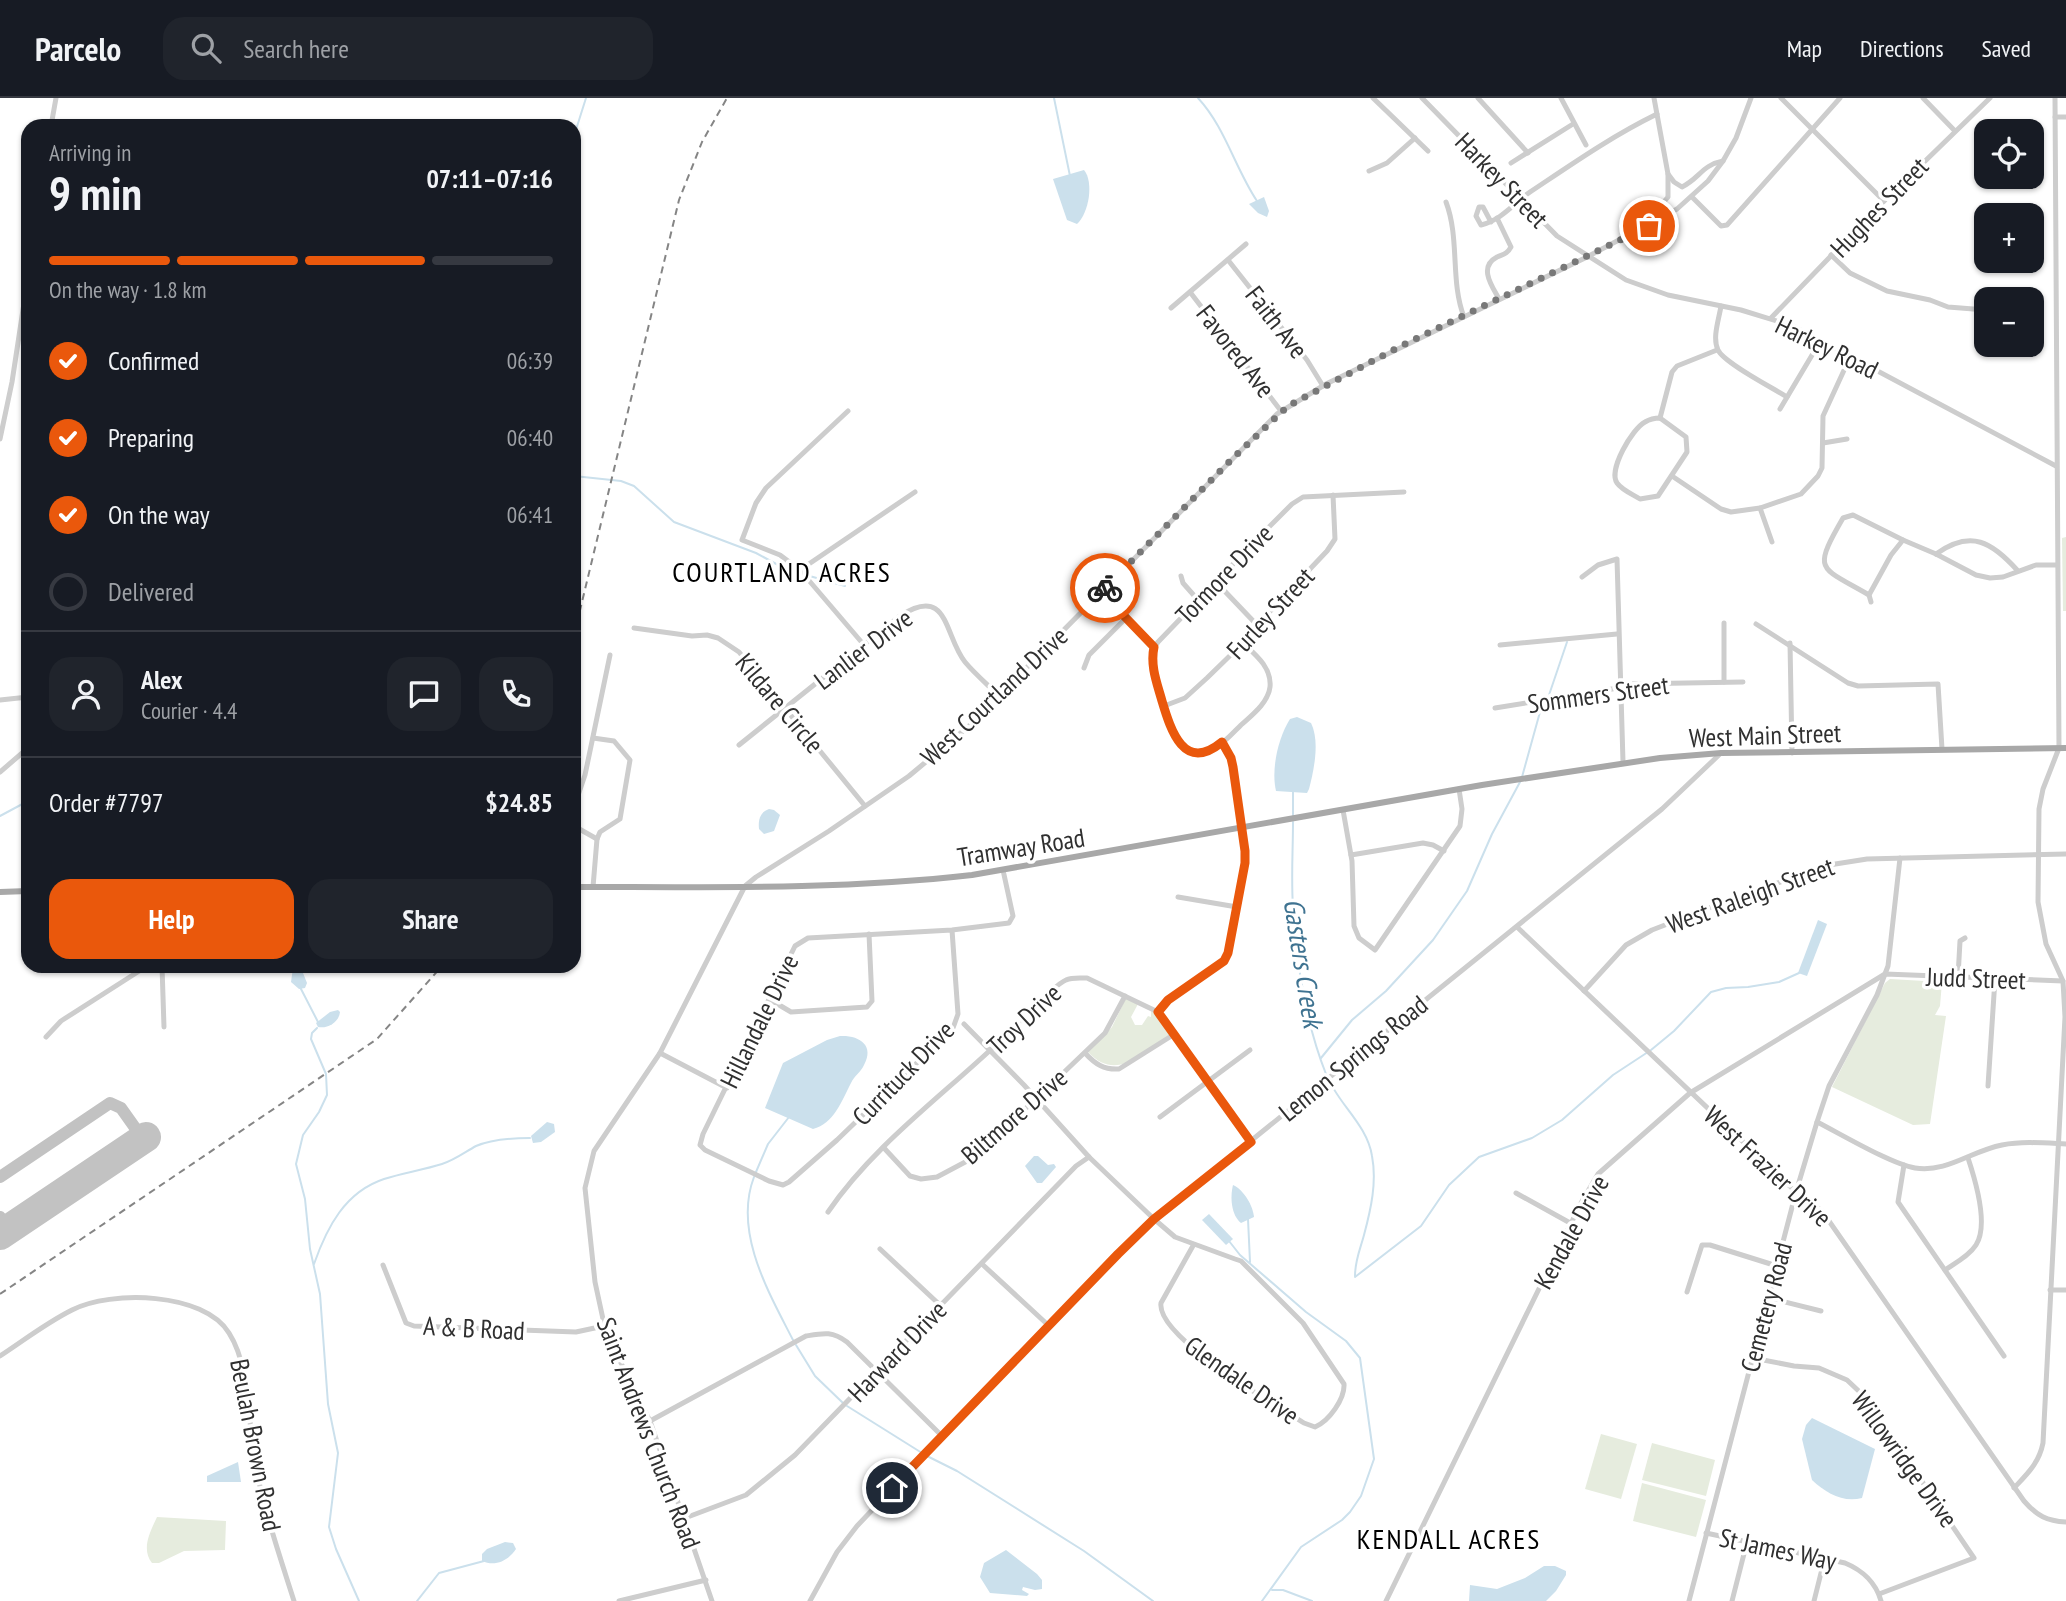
<!DOCTYPE html>
<meta charset="utf-8">
<style>
:root{--surface:#171b24;--page:#20242c;--text:#f1f3f6;--muted:#9ea1a6;--line:#363941;--accent:#ea580c}
body{margin:0;font-family:"PT Sans Narrow",sans-serif;background:var(--page);color:var(--text);height:100vh;display:flex;flex-direction:column;font-size:26px;white-space:nowrap}
*{box-sizing:border-box;margin:0}
p{font-size:23px;color:var(--muted)}
.icon{flex:none;width:38px;height:38px;fill:none;stroke:currentColor;stroke-width:2;stroke-linecap:round;stroke-linejoin:round}
.map{position:relative;flex:1;overflow:hidden}
.sheet{position:absolute;left:21px;top:21px;width:560px;height:854px;display:flex;flex-direction:column;background:var(--surface);border-radius:21px;box-shadow:0 2px 5px #0004}
.sheet>*{flex:none}
.tools{position:absolute;left:1974px;top:21px;display:grid;gap:14px}
.tools a{display:grid;place-items:center;width:70px;height:70px;border-radius:14px;background:var(--surface);box-shadow:0 2px 5px #0004;font-size:35px}
.pin{position:absolute;display:grid;place-items:center;width:60px;height:60px;color:#fff;margin:-30px;border:4px solid #fff;border-radius:50%;box-shadow:0 2px 7px #0007}
.courier{position:absolute;display:grid;place-items:center;width:70px;height:70px;margin:-35px;border:5px solid #ea580c;border-radius:50%;background:#fff;color:#222;box-shadow:0 2px 9px #0007}
.summary em{font-style:normal;font-weight:800}
.summary div{display:flex;flex-direction:column-reverse}
.summary{display:flex;align-items:center;justify-content:space-between;height:119px;padding:0 28px}
h1{font-size:46px;font-weight:800;line-height:52px}
.bar{display:grid;grid-template-columns:repeat(4,1fr);gap:10px 7px;align-content:center;height:84px;padding:0 28px}
.bar i{height:9px;border-radius:5px;background:var(--line)}
.bar .current{background:var(--accent)}
.bar p{grid-column:span 4}
.line{display:flex;align-items:center;gap:18px;padding:0 28px;border-top:2px solid var(--line)}
.line div{flex:1}
.round{display:grid;place-items:center;flex:none;width:74px;height:74px;border-radius:21px;background:var(--page)}
ol{padding:0 28px;list-style:none}
li{display:flex;align-items:center;gap:21px;height:77px}
li p{margin-inline-start:auto}
li .icon{padding:7px;border-radius:50%;background:var(--accent);color:#fff;stroke-width:4}
li:last-child{color:var(--muted)}
li i{width:38px;height:38px;border:4px solid var(--line);border-radius:50%}
.cta{display:flex;gap:14px;margin-top:auto;padding:14px 28px}
.cta a{flex:1;height:80px;border-radius:21px;background:var(--accent);color:#fff;font-size:28px;font-weight:800;line-height:80px;text-align:center}
.cta a+a{background:var(--page);color:var(--text)}
header{display:flex;align-items:center;gap:42px;box-sizing:border-box;height:98px;padding:0 35px;background:var(--surface);border-bottom:2px solid var(--line)}
header strong{font-size:33px}
nav{display:flex;gap:38px;margin-inline-start:auto;font-size:24px}
.search{width:490px;height:63px;background:var(--page);display:flex;align-items:center;gap:18px;box-sizing:border-box;padding:0 24px;border-radius:21px;color:var(--muted);font-size:26px}
.map>svg:first-child{display:block}
.green{fill:#e6ecde}
.water{fill:#cbe0ec}
.lines{fill:none;stroke-linecap:round;stroke-linejoin:round}
.stream{stroke:#cbe0ec;stroke-width:2}
.taxiway{stroke:#c2c2c2;stroke-width:12}
.runway{stroke:#c2c2c2;stroke-width:30}
.minor{stroke:#cdcdcd;stroke-width:5}
.major{stroke:#a8a8a8;stroke-width:6}
.rail{stroke:#858585;stroke-width:2;stroke-dasharray:7 5;stroke-linecap:butt}
.done{stroke:#787878;stroke-width:7;stroke-dasharray:0 12.6}
.route{stroke:#ea580c;stroke-width:9}
.labels{text-anchor:middle;dominant-baseline:central;stroke-width:7;stroke-linejoin:round;paint-order:stroke}
.street-label{font-size:26px;fill:#303030;stroke:#fff}
.neighbourhood-label{font-size:28px;letter-spacing:2px;fill:#000;stroke:#fff}
.water-label{font-size:28px;font-style:italic;fill:#3f7391;stroke:#fff}
</style>
<header>
<strong>Parcelo</strong>
<div class="search"><svg class="icon" aria-label="search" viewBox="0 0 24 24"><circle cx="10" cy="10" r="6"/><path d="M15 15l6 6"/></svg>Search here</div>
<nav><a>Map</a><a>Directions</a><a>Saved</a></nav>
</header>
<div class="map">
<svg width="2066" height="1503" viewBox="0 0 2066 1503">
<rect width="100%" height="100%" fill="#fff"/>
<g class="green">
<polygon points="2066,439 2066,513 2063,513 2062,440"/>
<polygon points="1890,881 1942,884 1940,908 1935,917 1946,918 1930,1026 1913,1027 1832,989 1885,885"/>
<path d="M1126,900L1138,906L1131,919L1135,927H1142L1148,918L1151,919V913L1156,916L1170,937C1143,954 1117,985 1088,954L1112,929Z"/>
<polygon points="1601,1336 1637,1346 1621,1401 1585,1391"/>
<polygon points="1652,1345 1715,1362 1706,1398 1642,1382"/>
<polygon points="1642,1385 1706,1402 1696,1439 1633,1423"/>
<path d="M157,1419L226,1423L225,1452L184,1453L159,1465H152C141,1451 150,1434 157,1419Z"/>
</g>
<g class="water">
<path d="M1084,72C1094,84 1089,115 1077,126L1067,122L1053,81Z"/>
<polygon points="1264,99 1269,113 1267,119 1258,115 1249,106"/>
<path d="M1297,619L1311,625C1320,643 1314,672 1309,691L1307,695L1276,693C1271,671 1278,640 1290,621Z"/>
<path d="M769,711L774,712L780,717L774,733L764,736L759,731C758,722 760,714 769,711Z"/>
<polygon points="1818,822 1827,826 1807,878 1798,875"/>
<polygon points="293,870 297,870 303,875 307,885 305,890 299,891 291,884"/>
<path d="M338,912L340,914C339,924 328,931 318,929L316,925L330,914Z"/>
<path d="M840,938C859,937 875,947 864,967C861,974 854,978 851,985C842,1002 834,1026 813,1031L765,1010L783,965L827,942Z"/>
<polygon points="547,1024 554,1026 555,1034 541,1044 533,1045 531,1038"/>
<polygon points="1034,1058 1038,1058 1048,1067 1054,1066 1056,1069 1042,1085 1037,1085 1025,1068"/>
<path d="M1233,1087C1244,1092 1253,1108 1254,1119L1241,1125C1231,1117 1230,1099 1233,1087Z"/>
<polygon points="1209,1116 1233,1141 1226,1147 1202,1122"/>
<path d="M1812,1320L1875,1351L1862,1400C1843,1405 1826,1395 1812,1382L1802,1341L1806,1327Z"/>
<polygon points="238,1364 241,1384 207,1384 207,1378"/>
<path d="M505,1444L513,1445L516,1451C508,1463 495,1469 482,1463V1456L487,1451Z"/>
<polygon points="1006,1452 1037,1476 1042,1482 1042,1491 1035,1492 1023,1489 1022,1492 1029,1496 1027,1498 990,1495 980,1479 984,1465"/>
<polygon points="1544,1468 1555,1468 1566,1473 1566,1477 1556,1493 1546,1503 1469,1503 1470,1487 1497,1491 1525,1480"/>
</g>
<g class="lines">
<g class="stream">
<polyline points="1054,0 1070,78"/>
<path d="M1198,0C1225,29 1235,70 1257,103"/>
<polyline points="574,38 586,0"/>
<polyline points="574,378 621,383 634,388 674,424 756,455 791,474 800,476"/>
<polyline points="806,477 845,488"/>
<polyline points="1549,597 1567,544"/>
<polyline points="1522,679 1540,614 1547,606"/>
<polyline points="0,718 28,703"/>
<polyline points="1293,718 1293,692"/>
<path d="M1293,724C1293,752 1291,781 1293,809C1296,863 1306,926 1326,976C1337,1005 1367,1026 1372,1058C1377,1084 1371,1111 1364,1137C1360,1152 1355,1162 1355,1178"/>
<polyline points="300,889 318,924"/>
<polyline points="317,930 312,935 311,941 326,976 327,997 319,1014 303,1037 296,1066 305,1101 310,1151 320,1196 328,1306 338,1355 329,1429 336,1451 359,1503"/>
<polyline points="1321,960 1352,922 1386,893 1433,842 1467,793 1492,736 1520,684"/>
<polyline points="756,1074 768,1046 789,1019"/>
<path d="M754,1079C733,1134 769,1195 793,1242"/>
<polyline points="1248,1121 1250,1164"/>
<polyline points="1229,1143 1240,1157 1306,1214 1346,1243 1360,1260 1374,1361 1361,1398 1350,1414 1342,1422 1301,1449 1262,1503"/>
<path d="M314,1166C327,1129 345,1094 384,1081C403,1075 423,1072 442,1066C455,1062 465,1054 476,1048C492,1041 513,1040 530,1040"/>
<polyline points="1355,1179 1421,1128 1449,1087 1479,1059 1532,1040 1562,1022 1613,977 1651,952 1674,933 1711,894 1726,890 1748,889 1779,884 1799,875"/>
<polyline points="796,1247 815,1278 843,1305"/>
<polyline points="847,1308 922,1355"/>
<polyline points="927,1358 957,1373 1084,1453 1153,1503"/>
<polyline points="1272,1492 1283,1492 1312,1503"/>
<polyline points="417,1503 439,1475 484,1463"/>
</g>
<g class="taxiway">
<polyline points="0,1079 110,1005 121,1010 143,1041"/>
<polyline points="0,1119 9,1132"/>
</g>
<polyline class="runway" points="0,1137 146,1039"/>
<g class="minor">
<polyline points="1373,0 1428,53"/>
<polyline points="1422,0 1557,138 1626,182 1668,197 1741,212 1793,228 2056,368"/>
<polyline points="1478,0 1528,55"/>
<polyline points="1561,0 1586,47"/>
<path d="M1654,0L1668,76L1674,84L1682,89C1700,80 1702,67 1723,63"/>
<polyline points="1781,0 1884,103"/>
<polyline points="1923,0 1954,32"/>
<polyline points="2055,19 2066,19"/>
<polyline points="51,28 56,0"/>
<polyline points="1511,65 1573,26"/>
<polyline points="1369,73 1387,65 1415,40"/>
<polyline points="1692,99 1721,128 1727,127 1840,0"/>
<path d="M1446,104C1460,141 1450,183 1464,219"/>
<path d="M1497,120L1511,149C1507,156 1504,156 1497,159C1478,169 1492,188 1499,201"/>
<path d="M1491,124L1483,109H1479L1476,118L1481,127C1502,122 1514,105 1530,94C1572,66 1612,38 1657,16"/>
<polyline points="1649,128 1651,119 1668,99 1668,76"/>
<polyline points="1831,157 1850,175 1887,193 1930,202 1948,209 1986,212"/>
<polyline points="1228,162 1307,262 1323,288"/>
<polyline points="1190,194 1281,313"/>
<path d="M1721,208C1719,221 1712,240 1718,252C1724,265 1773,290 1787,299"/>
<polyline points="1171,210 1246,146"/>
<polyline points="1771,220 1884,103 1990,0"/>
<polyline points="1780,311 1821,242"/>
<polyline points="848,313 766,390 756,405 742,442 780,457 800,472 864,547"/>
<path d="M1660,320L1686,339L1687,354L1658,398L1640,401C1632,396 1622,392 1617,385C1608,372 1632,331 1645,324C1650,321 1655,320 1660,320Z"/>
<polyline points="1660,320 1672,274 1677,268 1717,252"/>
<polyline points="0,341 12,284 28,179"/>
<polyline points="1823,345 1847,341"/>
<polyline points="1672,378 1721,411 1731,414 1760,410 1801,396 1818,378 1822,370 1823,318 1851,257"/>
<polyline points="1760,410 1772,444"/>
<path d="M1936,456C1971,431 1992,444 2018,473"/>
<polyline points="800,472 915,394"/>
<polyline points="1181,478 1183,485 1198,502"/>
<polyline points="1582,479 1598,467 1617,461 1623,664"/>
<polyline points="1216,484 1257,527"/>
<polyline points="1101,494 1154,549"/>
<path d="M1869,497C1819,468 1812,474 1843,420L1853,417L1903,442"/>
<polyline points="1871,504 1869,497 1891,457 1903,442 1936,456 1976,477 1990,480 2003,479 2036,467 2057,467"/>
<polyline points="1724,525 1724,584"/>
<polyline points="1756,526 1848,585 1858,588 1938,586 1942,651"/>
<polyline points="634,530 692,538 707,537 718,540 739,554 865,708"/>
<path d="M1243,545C1256,557 1272,570 1270,589C1268,605 1252,617 1241,627C1233,635 1223,646 1213,652C1178,671 1167,618 1160,595C1155,579 1146,558 1158,544L1264,434L1292,406L1303,399L1404,394"/>
<polyline points="1790,545 1792,655"/>
<polyline points="1500,547 1617,536"/>
<polyline points="1084,570 1089,557 1126,520"/>
<polyline points="0,602 28,599"/>
<polyline points="1164,608 1185,600 1207,580 1243,545 1257,527 1327,453 1335,441 1333,397"/>
<polyline points="1495,610 1612,591 1629,586 1743,584"/>
<polyline points="593,640 614,643 630,662 620,721 600,734 597,741 593,789"/>
<path d="M739,647L900,518C949,486 944,538 965,564C975,576 988,587 1000,599"/>
<polyline points="0,674 28,650"/>
<polyline points="574,709 585,677 610,557"/>
<polyline points="1343,712 1352,763 1354,828 1359,840 1375,852 1460,728 1462,711 1459,691"/>
<polyline points="574,728 597,741"/>
<polyline points="1351,757 1423,745 1433,747 1444,753"/>
<polyline points="1178,799 1237,809"/>
<path d="M1517,829L1796,1094L1822,1113L2024,1403C2037,1418 2047,1423 2066,1424"/>
<polyline points="952,832 958,916 953,930 837,1042 789,1084 783,1087 769,1083 705,1052 700,1047 703,1036 795,848 808,840 952,832 1009,825 1013,818 1003,772"/>
<polyline points="162,868 164,929"/>
<polyline points="1958,879 1960,843 1965,840"/>
<polyline points="1584,893 1626,847 1652,832 1740,798 1829,767 1867,761 2066,756"/>
<polyline points="769,901 791,914 867,909 872,903 869,836"/>
<polyline points="1158,914 1168,902 1224,863 1229,855 1245,765 1245,753 1233,669 1231,660 1222,644"/>
<path d="M964,926L1024,987L1089,1059L1154,1121L1175,1139L1235,1161L1241,1163L1303,1225L1344,1286C1345,1301 1329,1323 1315,1329L1304,1325C1276,1307 1156,1239 1161,1205L1194,1146"/>
<polyline points="46,939 61,923 147,868"/>
<polyline points="660,955 727,990"/>
<path d="M1085,955C1095,966 1104,972 1119,971L1173,937"/>
<polyline points="1988,988 1995,881"/>
<polyline points="1160,1019 1250,952"/>
<path d="M1817,1024C1841,1036 1891,1066 1915,1070C1947,1075 1971,1053 2002,1047C2023,1043 2045,1045 2066,1046"/>
<polyline points="884,1050 910,1078 921,1081 937,1079 969,1062 1036,1001 1105,935 1125,898"/>
<polyline points="1904,1067 1898,1104 2004,1258"/>
<polyline points="1516,1095 1572,1126"/>
<path d="M828,1114C873,1048 941,999 999,944C1012,932 1053,887 1066,882C1072,879 1080,880 1087,880L1158,914L1251,1044"/>
<polyline points="880,1151 941,1208"/>
<polyline points="982,1166 1048,1227"/>
<polyline points="383,1167 406,1225 414,1228 576,1234 604,1228"/>
<path d="M1945,1172C1955,1165 1969,1158 1976,1147C1989,1127 1975,1081 1968,1060"/>
<polyline points="2050,1192 2066,1192"/>
<polyline points="1687,1194 1702,1147 1710,1147 1777,1168"/>
<polyline points="1769,1200 1821,1213"/>
<path d="M0,1258C23,1243 46,1225 72,1212C111,1192 204,1194 229,1235C252,1271 247,1328 256,1370C265,1415 280,1459 294,1503"/>
<polyline points="1753,1260 1794,1268 1819,1270 1847,1282 1864,1298 1974,1460 1879,1496"/>
<path d="M650,1323L806,1238C824,1235 832,1233 847,1244L942,1338"/>
<path d="M2014,1390C2028,1375 2039,1365 2043,1345L2065,919L2063,883L2046,846L2038,804L2039,711L2043,691L2059,650L2055,0"/>
<polyline points="685,1420 746,1397 795,1357 1076,1068 1089,1059"/>
<path d="M1706,1435L1845,1465C1862,1472 1876,1485 1881,1503"/>
<polyline points="619,1503 706,1482"/>
<polyline points="712,1503 650,1323 606,1235 595,1184 585,1090 594,1053 660,955 745,788 756,779 829,733 909,678 969,628 1277,316 1326,286 1587,159 1677,111 1708,83 1723,63 1736,40 1751,0"/>
<polyline points="810,1503 837,1454 857,1428 1048,1227 1154,1121 1662,711 1721,655"/>
<polyline points="1386,1503 1581,1105 1598,1076 1690,995 1885,876 2063,883"/>
<polyline points="1689,1503 1796,1094 1817,1024 1829,988 1877,897 1888,868 1900,760"/>
<polyline points="1732,1503 1747,1444"/>
<polyline points="1814,1503 1825,1459"/>
</g>
<g class="major">
<path d="M574,789C707,789 840,792 972,777L1482,687L1660,660L1721,655L2066,650"/>
<polyline points="0,794 28,793"/>
</g>
<g class="rail">
<polyline points="574,537 679,102 702,44 727,0"/>
<polyline points="0,1196 377,941 442,868"/>
</g>
</g>
<g class="lines">
<polyline class="done" points="1105,490 1233,360 1288,308 1401,248 1649,128"/>
<path class="route" d="M892,1390L1118,1156L1154,1121L1251,1044L1158,914L1168,902L1224,863L1228,855L1245,765V753L1233,669L1231,660L1222,644C1184,675 1171,633 1162,603C1157,585 1150,568 1154,549L1101,494L1105,490"/>
</g>
<g class="labels">
<g class="street-label">
<text transform="translate(1502 82) rotate(46)">Harkey Street</text>
<text transform="translate(1879 109) rotate(-46)">Hughes Street</text>
<text transform="translate(1277 224) rotate(52)">Faith Ave</text>
<text transform="translate(1827 249) rotate(26)">Harkey Road</text>
<text transform="translate(1236 253) rotate(52)">Favored Ave</text>
<text transform="translate(1224 476) rotate(-46)">Tormore Drive</text>
<text transform="translate(1270 515) rotate(-47)">Furley Street</text>
<text transform="translate(863 551) rotate(-37)">Lanlier Drive</text>
<text transform="translate(1598 596) rotate(-8)">Sommers Street</text>
<text transform="translate(994 598) rotate(-43)">West Courtland Drive</text>
<text transform="translate(780 605) rotate(50)">Kildare Circle</text>
<text transform="translate(1765 637) rotate(-2)">West Main Street</text>
<text transform="translate(1021 749) rotate(-9)">Tramway Road</text>
<text transform="translate(1750 797) rotate(-20)">West Raleigh Street</text>
<text transform="translate(1976 880) rotate(2)">Judd Street</text>
<text transform="translate(1024 921) rotate(-43)">Troy Drive</text>
<text transform="translate(759 923) rotate(-64)">Hillandale Drive</text>
<text transform="translate(1353 960) rotate(-39)">Lemon Springs Road</text>
<text transform="translate(903 975) rotate(-46)">Currituck Drive</text>
<text transform="translate(1014 1018) rotate(-41)">Biltmore Drive</text>
<text transform="translate(1768 1068) rotate(43)">West Frazier Drive</text>
<text transform="translate(1571 1134) rotate(-61)">Kendale Drive</text>
<text transform="translate(1766 1209) rotate(-75)">Cemetery Road</text>
<text transform="translate(474 1230) rotate(3)">A &amp; B Road</text>
<text transform="translate(897 1253) rotate(-46)">Harward Drive</text>
<text transform="translate(1242 1282) rotate(35)">Glendale Drive</text>
<text transform="translate(649 1335) rotate(69)">Saint Andrews Church Road</text>
<text transform="translate(256 1347) rotate(79)">Beulah Brown Road</text>
<text transform="translate(1905 1361) rotate(54)">Willowridge Drive</text>
<text transform="translate(1778 1451) rotate(12)">St James Way</text>
</g>
<g class="neighbourhood-label">
<text x="782" y="473">COURTLAND ACRES</text>
<text x="1449" y="1440">KENDALL ACRES</text>
</g>
<g class="water-label">
<text transform="translate(1304 865) rotate(81)">Gasters Creek</text>
</g>
</g>
</svg>
<div class="tools">
<a><svg class="icon" aria-label="locate" viewBox="0 0 24 24"><circle cx="12" cy="12" r="6"/><path d="M12 2v4M12 18v4M2 12h4M18 12h4"/></svg></a>
<a>+</a>
<a>−</a>
</div>
<div class="pin" style="left:1649px;top:128px;background:#ea580c"><svg class="icon" aria-label="bag" viewBox="0 0 24 24"><path d="M5 8h14l-1 12H6zM9 8a3 3 0 0 1 6 0"/></svg></div>
<div class="pin" style="left:892px;top:1390px;background:#1f2937"><svg class="icon" aria-label="home" viewBox="0 0 24 24"><path d="M3 11l9-7 9 7M6 9v11h12V9"/></svg></div>
<div class="courier" style="left:1105px;top:490px"><svg class="icon" aria-label="bike" viewBox="0 0 24 24"><circle cx="6" cy="16" r="4"/><circle cx="18" cy="16" r="4"/><path d="M6 16l4-8h5l3 8M10 8l3 8H6M13 5h3"/></svg></div>
<section class="sheet">
<div class="summary"><div><h1>9 min</h1><p>Arriving in</p></div><em>07:11–07:16</em></div>
<div class="bar"><i class="current"></i><i class="current"></i><i class="current"></i><i></i><p>On the way · 1.8 km</p></div>
<ol>
<li><svg class="icon" aria-label="check" viewBox="0 0 24 24"><path d="M5 12l5 5 9-10"/></svg>Confirmed<p>06:39</p></li>
<li><svg class="icon" aria-label="check" viewBox="0 0 24 24"><path d="M5 12l5 5 9-10"/></svg>Preparing<p>06:40</p></li>
<li><svg class="icon" aria-label="check" viewBox="0 0 24 24"><path d="M5 12l5 5 9-10"/></svg>On the way<p>06:41</p></li>
<li><i></i>Delivered</li>
</ol>
<div class="line" style="height:126px"><a class="round"><svg class="icon" aria-label="person" viewBox="0 0 24 24"><circle cx="12" cy="8" r="4"/><path d="M4 21q1-7 8-7t8 7"/></svg></a><div><b>Alex</b><p>Courier · 4.4</p></div><a class="round"><svg class="icon" aria-label="chat" viewBox="0 0 24 24"><path d="M4 5h16v11H9l-5 4z"/></svg></a><a class="round"><svg class="icon" aria-label="phone" viewBox="0 0 24 24"><path d="M5 4h4l2 5-3 2q2 4 5 5l2-3 5 2v4C11 20 4 13 5 4z"/></svg></a></div>
<div class="line" style="height:91px"><div>Order #7797</div><b>$24.85</b></div>
<div class="cta"><a>Help</a><a>Share</a></div>
</section>
</div>
